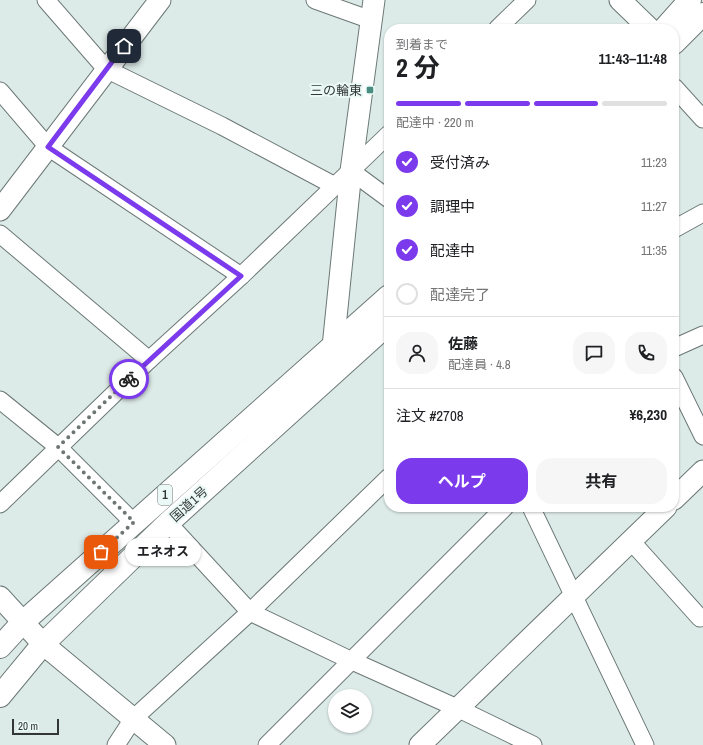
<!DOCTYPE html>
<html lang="ja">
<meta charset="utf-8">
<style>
:root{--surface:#fff;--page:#f6f6f6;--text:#202124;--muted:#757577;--line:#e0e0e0;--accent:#7c3aed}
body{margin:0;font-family:"Archivo Narrow","Noto Sans JP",sans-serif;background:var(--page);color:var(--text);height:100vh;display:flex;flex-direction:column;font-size:15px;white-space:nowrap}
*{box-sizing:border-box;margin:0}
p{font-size:13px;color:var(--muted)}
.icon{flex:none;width:22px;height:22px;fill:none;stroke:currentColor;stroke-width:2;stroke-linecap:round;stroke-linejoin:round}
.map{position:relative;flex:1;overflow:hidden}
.panel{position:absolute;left:384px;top:24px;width:295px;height:488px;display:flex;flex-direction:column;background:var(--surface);border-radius:16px;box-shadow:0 1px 3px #0004}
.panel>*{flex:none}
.controls{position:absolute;left:328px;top:689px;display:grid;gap:8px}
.controls a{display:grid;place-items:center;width:44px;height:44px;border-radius:50%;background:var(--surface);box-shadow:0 1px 3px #0004;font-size:20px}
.scale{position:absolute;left:12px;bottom:10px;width:47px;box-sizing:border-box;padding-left:4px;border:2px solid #323736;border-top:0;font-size:11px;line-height:14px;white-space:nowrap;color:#323736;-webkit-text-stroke:3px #eaf9f6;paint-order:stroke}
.pin{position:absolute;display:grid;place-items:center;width:34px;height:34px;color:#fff;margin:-17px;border-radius:8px;box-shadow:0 2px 6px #0006}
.courier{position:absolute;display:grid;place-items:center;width:40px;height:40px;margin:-20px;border:3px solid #7c3aed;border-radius:50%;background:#fff;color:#222;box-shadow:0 1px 5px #0007}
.bubble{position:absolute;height:28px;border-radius:14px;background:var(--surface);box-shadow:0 1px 3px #0004;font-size:13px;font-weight:700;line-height:28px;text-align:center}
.overview em{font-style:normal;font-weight:700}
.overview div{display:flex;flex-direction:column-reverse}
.overview{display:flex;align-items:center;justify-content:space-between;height:68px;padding:0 12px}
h1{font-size:26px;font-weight:700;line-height:30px}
.bar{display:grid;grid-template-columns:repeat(4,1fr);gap:6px 4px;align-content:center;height:48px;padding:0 12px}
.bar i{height:5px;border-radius:3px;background:var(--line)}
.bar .active{background:var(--accent)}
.bar p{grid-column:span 4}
.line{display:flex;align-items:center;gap:10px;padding:0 12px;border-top:1px solid var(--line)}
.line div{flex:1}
.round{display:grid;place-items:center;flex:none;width:42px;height:42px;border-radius:16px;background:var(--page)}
ol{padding:0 12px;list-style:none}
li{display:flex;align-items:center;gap:12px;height:44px}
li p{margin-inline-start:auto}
li .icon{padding:4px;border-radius:50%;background:var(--accent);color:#fff;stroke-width:4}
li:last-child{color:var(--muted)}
li i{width:22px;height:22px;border:2px solid var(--line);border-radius:50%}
.cta{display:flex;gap:8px;margin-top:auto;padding:8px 12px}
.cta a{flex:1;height:46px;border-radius:16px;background:var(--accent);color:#fff;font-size:16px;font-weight:700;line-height:46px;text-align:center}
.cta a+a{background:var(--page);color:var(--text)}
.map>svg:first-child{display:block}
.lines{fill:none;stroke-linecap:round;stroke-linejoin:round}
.minor-casing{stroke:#6b7875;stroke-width:19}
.tertiary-casing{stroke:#6b7875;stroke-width:23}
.trunk-casing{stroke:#6b7875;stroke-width:24}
.minor{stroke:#fff;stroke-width:17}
.tertiary{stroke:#fff;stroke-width:21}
.trunk{stroke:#fff;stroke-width:22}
.done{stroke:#6e7674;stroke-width:4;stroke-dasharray:0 7.2}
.route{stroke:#7c3aed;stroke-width:5}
.poi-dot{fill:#498d81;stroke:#eaf9f6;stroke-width:1.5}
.labels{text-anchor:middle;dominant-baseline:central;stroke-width:4;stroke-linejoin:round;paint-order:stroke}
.shield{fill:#eaf9f6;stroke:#697170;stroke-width:1}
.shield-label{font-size:12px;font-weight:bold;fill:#323736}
.poi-label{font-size:13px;fill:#323736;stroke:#eaf9f6;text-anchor:end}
.street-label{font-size:13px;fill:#323736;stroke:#eaf9f6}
</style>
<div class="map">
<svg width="703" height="745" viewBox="0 0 703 745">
<rect width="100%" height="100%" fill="#ddebe8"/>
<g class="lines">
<defs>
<g id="minor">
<polyline points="46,0 106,69 222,126 335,186"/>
<polyline points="315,0 371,20"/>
<polyline points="497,29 527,0"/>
<polyline points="674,87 703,119"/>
<polyline points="0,91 48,147 241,276"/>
<polyline points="351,171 389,199"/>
<polyline points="674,229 703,213"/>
<polyline points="0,234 149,360"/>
<polyline points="674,348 703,335"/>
<polyline points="674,377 703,436"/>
<polyline points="0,400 58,447 134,523"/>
<polyline points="0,504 149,360 241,276 389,134"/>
<polyline points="531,507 645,745"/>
<polyline points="168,523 250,612 350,660 457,708 533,745"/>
<polyline points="631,541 700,618"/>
<polyline points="116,745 133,719 250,612 389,477"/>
<polyline points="267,745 505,507"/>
</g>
<g id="tertiary">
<polyline points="620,0 650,29"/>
<polyline points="0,210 160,0"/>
<polyline points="337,358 333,347 351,171 374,0"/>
<polyline points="674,499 703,471"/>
<polyline points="0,597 43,644 165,745"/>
<polyline points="420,745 666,507"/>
</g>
<g id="trunk">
<polyline points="664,29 690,0"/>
<polyline points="674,43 703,14"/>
<polyline points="0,647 22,623 389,296"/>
<polyline points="0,696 43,644 168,523 389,323"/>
</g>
</defs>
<use href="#minor" class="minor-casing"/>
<use href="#tertiary" class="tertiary-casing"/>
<use href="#trunk" class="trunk-casing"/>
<use href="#minor" class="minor"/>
<use href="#tertiary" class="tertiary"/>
<use href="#trunk" class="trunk"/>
</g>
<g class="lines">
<polyline class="done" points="101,552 134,522 58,447 129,379"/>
<polyline class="route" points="124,46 48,147 241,276 129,379"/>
</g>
<rect class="poi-dot" x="366" y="86" width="8" height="8" rx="2"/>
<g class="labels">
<rect class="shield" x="158" y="485" width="14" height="20" rx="3"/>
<g class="shield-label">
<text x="165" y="495">1</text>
</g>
<g class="poi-label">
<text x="362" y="90">三の輪東</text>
</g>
<g class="street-label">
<text transform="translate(189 504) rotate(-42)">国道1号</text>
</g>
</g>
</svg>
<div class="controls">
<a><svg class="icon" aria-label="layers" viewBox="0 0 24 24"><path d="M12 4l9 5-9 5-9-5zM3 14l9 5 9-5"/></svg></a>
</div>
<div class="scale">20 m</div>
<div class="pin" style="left:101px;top:552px;background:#ea580c"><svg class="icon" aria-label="bag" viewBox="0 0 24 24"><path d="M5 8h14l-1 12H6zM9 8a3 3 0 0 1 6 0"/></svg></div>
<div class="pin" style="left:124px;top:46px;background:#1f2937"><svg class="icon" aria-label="home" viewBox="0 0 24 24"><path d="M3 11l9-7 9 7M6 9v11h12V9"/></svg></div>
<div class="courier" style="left:129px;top:379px"><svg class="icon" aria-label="bike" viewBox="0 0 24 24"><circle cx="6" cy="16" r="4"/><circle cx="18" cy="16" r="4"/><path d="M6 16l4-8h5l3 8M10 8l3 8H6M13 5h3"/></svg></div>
<div class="bubble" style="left:125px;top:538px;width:76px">エネオス</div>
<section class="panel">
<div class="overview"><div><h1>2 分</h1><p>到着まで</p></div><em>11:43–11:48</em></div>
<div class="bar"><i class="active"></i><i class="active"></i><i class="active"></i><i></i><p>配達中 · 220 m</p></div>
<ol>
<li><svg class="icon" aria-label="check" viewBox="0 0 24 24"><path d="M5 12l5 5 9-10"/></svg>受付済み<p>11:23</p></li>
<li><svg class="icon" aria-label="check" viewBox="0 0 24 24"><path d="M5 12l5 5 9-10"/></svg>調理中<p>11:27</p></li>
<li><svg class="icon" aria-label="check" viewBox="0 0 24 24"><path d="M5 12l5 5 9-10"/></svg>配達中<p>11:35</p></li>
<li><i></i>配達完了</li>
</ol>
<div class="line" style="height:72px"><a class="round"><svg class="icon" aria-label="person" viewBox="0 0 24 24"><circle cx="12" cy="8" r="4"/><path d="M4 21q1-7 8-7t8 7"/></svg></a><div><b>佐藤</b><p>配達員 · 4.8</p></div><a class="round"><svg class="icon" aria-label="chat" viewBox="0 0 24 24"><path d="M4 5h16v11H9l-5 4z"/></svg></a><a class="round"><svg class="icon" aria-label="phone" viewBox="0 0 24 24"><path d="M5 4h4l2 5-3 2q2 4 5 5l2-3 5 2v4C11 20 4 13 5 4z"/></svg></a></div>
<div class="line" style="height:52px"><div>注文 #2708</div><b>¥6,230</b></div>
<div class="cta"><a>ヘルプ</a><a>共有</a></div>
</section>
</div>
